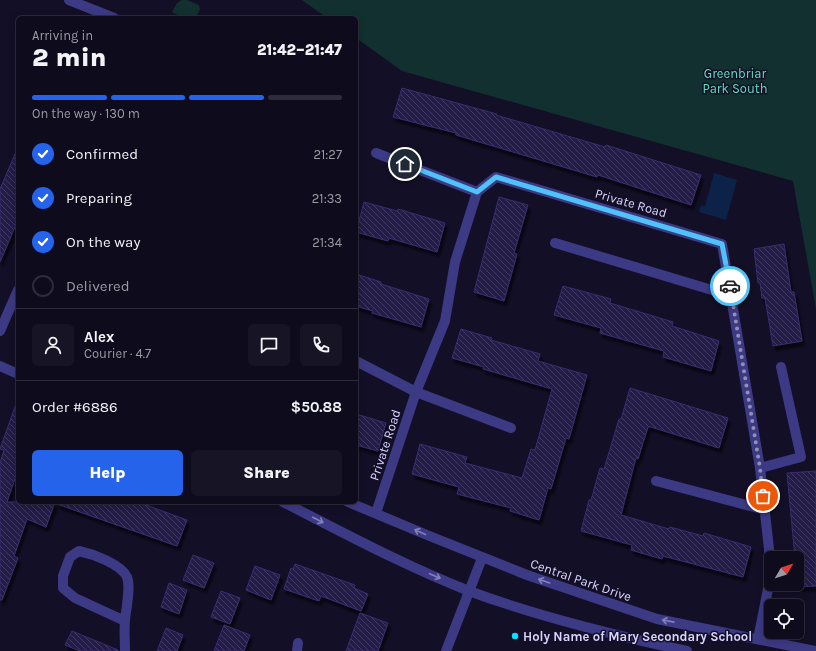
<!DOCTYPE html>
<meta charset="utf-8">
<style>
:root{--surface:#0e0b1c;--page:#171425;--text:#f1f3f6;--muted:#9b9ba3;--line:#2e2b3b;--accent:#2563eb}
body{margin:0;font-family:Karla,sans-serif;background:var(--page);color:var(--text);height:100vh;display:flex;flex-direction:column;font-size:15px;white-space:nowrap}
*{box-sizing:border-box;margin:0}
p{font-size:13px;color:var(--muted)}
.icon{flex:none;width:22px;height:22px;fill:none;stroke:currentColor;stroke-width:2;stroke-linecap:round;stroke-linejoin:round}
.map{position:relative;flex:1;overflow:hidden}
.side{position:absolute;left:16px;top:16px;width:342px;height:488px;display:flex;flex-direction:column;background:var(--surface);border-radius:6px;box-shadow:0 2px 10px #0003,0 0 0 1px var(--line)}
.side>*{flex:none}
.needle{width:26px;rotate:51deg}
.controls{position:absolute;left:764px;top:551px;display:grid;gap:8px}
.controls a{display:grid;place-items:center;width:40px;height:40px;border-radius:6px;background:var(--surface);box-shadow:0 2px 10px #0003,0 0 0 1px var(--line);font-size:20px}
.pin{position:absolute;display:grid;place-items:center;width:34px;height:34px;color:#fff;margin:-17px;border:2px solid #fff;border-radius:50%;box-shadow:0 1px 4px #0007}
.courier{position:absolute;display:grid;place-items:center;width:40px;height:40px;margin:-20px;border:3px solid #4fc3f7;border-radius:50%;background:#fff;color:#222;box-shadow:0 1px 5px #0007}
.head em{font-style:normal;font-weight:800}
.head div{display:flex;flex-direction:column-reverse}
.head{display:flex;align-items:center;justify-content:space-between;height:68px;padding:0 16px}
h1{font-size:26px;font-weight:800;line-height:30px}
.bar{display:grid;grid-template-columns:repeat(4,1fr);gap:6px 4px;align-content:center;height:48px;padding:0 16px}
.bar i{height:5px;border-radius:3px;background:var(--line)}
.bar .active{background:var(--accent)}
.bar p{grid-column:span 4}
.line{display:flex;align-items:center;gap:10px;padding:0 16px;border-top:1px solid var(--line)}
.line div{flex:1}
.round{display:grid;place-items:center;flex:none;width:42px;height:42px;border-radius:6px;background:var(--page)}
ol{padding:0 16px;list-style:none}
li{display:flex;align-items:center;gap:12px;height:44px}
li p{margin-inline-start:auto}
li .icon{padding:4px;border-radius:50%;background:var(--accent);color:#fff;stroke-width:4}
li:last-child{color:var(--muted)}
li i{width:22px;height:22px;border:2px solid var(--line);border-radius:50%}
.action{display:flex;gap:8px;margin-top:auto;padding:8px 16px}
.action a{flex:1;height:46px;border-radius:6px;background:var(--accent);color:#fff;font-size:16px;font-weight:800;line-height:46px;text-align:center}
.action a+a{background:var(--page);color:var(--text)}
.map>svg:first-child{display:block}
.green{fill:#12302f}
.water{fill:#0c2248}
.building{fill:url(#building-back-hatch);stroke:#3b2d73;filter:url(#shadow)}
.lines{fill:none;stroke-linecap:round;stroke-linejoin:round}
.minor{stroke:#3d3a85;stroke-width:10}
.oneway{stroke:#837fbc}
.done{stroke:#948fb3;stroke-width:4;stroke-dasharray:0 7.2}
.route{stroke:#4fc3f7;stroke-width:5}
.poi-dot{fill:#00e5ff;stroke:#130f26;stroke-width:1.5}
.labels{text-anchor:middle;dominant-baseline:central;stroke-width:3;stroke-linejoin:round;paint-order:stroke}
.park-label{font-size:13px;fill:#5fe0c0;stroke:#130f26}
.street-label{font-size:13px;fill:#d9d4ff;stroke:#130f26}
.poi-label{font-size:13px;font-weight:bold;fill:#d9d4ff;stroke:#130f26;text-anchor:start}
</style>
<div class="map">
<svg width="816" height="651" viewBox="0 0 816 651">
<defs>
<pattern id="building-back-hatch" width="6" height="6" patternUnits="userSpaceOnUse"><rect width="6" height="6" fill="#241b47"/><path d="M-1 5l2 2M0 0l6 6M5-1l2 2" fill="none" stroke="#433b63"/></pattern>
<filter id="shadow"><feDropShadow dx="2.5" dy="4.5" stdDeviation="1" flood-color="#0009"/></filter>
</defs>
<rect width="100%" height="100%" fill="#130f26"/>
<g class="green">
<polygon points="182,0 187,0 199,5 200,9 196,18 183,18 172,12 177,3"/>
<polygon points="302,0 816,0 816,309 793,181 402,71 356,38 356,18 327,18"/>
</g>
<polygon class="water" points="714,173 737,180 726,220 699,212 701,205 705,206"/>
<g class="building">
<polygon points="402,88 497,114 496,115 605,147 606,145 701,175 691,205 598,175 597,177 456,135 456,133 393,117"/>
<polygon points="18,147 18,220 0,262 0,189"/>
<polygon points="499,197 528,205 514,253 517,254 504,301 474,292"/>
<polygon points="364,202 397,211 398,209 445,223 437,252 389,238 388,241 356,232"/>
<polygon points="784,244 791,292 794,292 802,341 773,346 765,298 762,298 760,283 758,283 754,249"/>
<polygon points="356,274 381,282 381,284 429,299 421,327 372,313 373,311 356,306"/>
<polygon points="563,286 611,299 610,303 673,322 672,326 719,341 711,371 663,357 664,351 600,333 601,328 554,315"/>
<polygon points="461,329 492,338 491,340 540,354 538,361 587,375 569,439 566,438 551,489 548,488 539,520 510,511 511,508 457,494 459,487 412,474 420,444 467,457 465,463 522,478 531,449 535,450 552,389 483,369 484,367 452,358"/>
<polygon points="630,388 728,418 719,448 651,427 648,427 638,459 636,458 621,515 669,529 670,527 703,536 704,533 751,547 743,577 663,556 662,559 631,550 632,545 581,531 589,500 591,500 600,468 604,469 619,419 621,419"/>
<polygon points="16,404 18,405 18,470 7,502 55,502 46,527 27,519 14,556 18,558 2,600 0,600 0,463 4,450 0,449"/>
<polygon points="356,414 386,423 378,451 356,445"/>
<polygon points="816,471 816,586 797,587 797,558 795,558 787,473"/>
<polygon points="58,502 147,502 146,505 187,520 177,546 57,504"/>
<polygon points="193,555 214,563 204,588 183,580"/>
<polygon points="295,564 355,585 354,588 368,594 361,611 321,596 319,601 284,589 291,568 293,569"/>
<polygon points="255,566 280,575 271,600 246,590"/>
<polygon points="169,583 187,590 179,614 161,607"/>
<polygon points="221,591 240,598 230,624 211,617"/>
<polygon points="360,613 388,623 378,651 346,651"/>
<polygon points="224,625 250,635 244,651 214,651"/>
<polygon points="166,628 183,635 177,651 157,651"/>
<polygon points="72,631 118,650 118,651 80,651 65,645"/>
</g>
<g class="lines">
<g class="minor">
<polyline points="69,0 114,18"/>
<polyline points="376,153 477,192"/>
<polyline points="555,243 732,296"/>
<polyline points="0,331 18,290"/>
<polyline points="356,361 416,392 511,428"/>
<polyline points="0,366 18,374"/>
<polyline points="760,468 801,457 781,367"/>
<polyline points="656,481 765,510"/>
<path d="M283,502C344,533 405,566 469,591C539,617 613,635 687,651"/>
<polyline points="348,502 427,535 527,575 657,619 816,651"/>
<polyline points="376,513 416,392 445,321 455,262 477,192 496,177 722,244 760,468 769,549 770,579 758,639"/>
<path d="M125,651C125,641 124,630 125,620C126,609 131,587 127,577C121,564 93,554 79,551L70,557L63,576V588L75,598L125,621"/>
<polyline points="297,651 298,643"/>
<polyline points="446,651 482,558"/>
</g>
</g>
<defs><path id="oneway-shaft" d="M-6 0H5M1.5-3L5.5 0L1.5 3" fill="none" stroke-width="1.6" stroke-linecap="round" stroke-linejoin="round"/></defs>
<g class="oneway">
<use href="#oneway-shaft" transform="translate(318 520) rotate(27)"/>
<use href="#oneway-shaft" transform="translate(420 532) rotate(-156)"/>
<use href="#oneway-shaft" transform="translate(435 576) rotate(23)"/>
<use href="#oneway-shaft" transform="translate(544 581) rotate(-161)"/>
<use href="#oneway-shaft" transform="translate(668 621) rotate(-169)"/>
</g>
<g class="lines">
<polyline class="done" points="730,286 760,468 763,496"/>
<polyline class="route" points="405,164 477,192 496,177 722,244 730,286"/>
</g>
<circle class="poi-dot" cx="515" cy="636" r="4"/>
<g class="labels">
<g class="park-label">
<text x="735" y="73">Greenbriar<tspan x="735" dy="15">Park South</tspan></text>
</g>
<g class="street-label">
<text transform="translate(631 203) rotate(16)">Private Road</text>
<text transform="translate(385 445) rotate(-72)">Private Road</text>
<text transform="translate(581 580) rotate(19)">Central Park Drive</text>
</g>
<g class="poi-label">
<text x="523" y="636">Holy Name of Mary Secondary School</text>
</g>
</g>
</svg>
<div class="controls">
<a><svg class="needle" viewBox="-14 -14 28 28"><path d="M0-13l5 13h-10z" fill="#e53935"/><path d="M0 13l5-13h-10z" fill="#9b9ba3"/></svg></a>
<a><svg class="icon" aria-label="locate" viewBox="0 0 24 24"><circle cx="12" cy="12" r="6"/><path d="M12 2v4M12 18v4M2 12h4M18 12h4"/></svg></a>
</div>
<div class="pin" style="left:763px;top:496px;background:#ea580c"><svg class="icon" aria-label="bag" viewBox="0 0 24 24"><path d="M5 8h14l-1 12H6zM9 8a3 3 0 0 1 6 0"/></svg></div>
<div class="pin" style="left:405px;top:164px;background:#1f2937"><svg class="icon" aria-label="home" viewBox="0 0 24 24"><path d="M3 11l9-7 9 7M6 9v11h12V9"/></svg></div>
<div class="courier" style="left:730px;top:286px"><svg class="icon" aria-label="car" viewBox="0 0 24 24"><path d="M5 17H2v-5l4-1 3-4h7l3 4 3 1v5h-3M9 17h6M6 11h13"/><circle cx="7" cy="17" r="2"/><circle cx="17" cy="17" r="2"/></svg></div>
<section class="side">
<div class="head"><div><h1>2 min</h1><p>Arriving in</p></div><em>21:42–21:47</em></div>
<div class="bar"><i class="active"></i><i class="active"></i><i class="active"></i><i></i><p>On the way · 130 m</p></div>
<ol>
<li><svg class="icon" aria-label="check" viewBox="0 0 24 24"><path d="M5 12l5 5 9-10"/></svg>Confirmed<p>21:27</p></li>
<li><svg class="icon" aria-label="check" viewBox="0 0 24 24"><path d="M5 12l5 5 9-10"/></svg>Preparing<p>21:33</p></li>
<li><svg class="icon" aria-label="check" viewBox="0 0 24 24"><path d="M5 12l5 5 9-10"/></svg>On the way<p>21:34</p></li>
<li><i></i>Delivered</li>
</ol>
<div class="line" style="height:72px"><a class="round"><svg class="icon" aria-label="person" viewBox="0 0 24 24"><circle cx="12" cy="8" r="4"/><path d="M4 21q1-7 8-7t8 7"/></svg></a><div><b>Alex</b><p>Courier · 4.7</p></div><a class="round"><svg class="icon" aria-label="chat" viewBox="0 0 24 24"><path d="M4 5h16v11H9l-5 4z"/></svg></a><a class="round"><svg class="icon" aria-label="phone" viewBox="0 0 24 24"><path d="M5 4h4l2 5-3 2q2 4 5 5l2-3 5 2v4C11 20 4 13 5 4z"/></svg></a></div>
<div class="line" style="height:52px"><div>Order #6886</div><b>$50.88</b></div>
<div class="action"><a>Help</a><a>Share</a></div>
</section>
</div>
